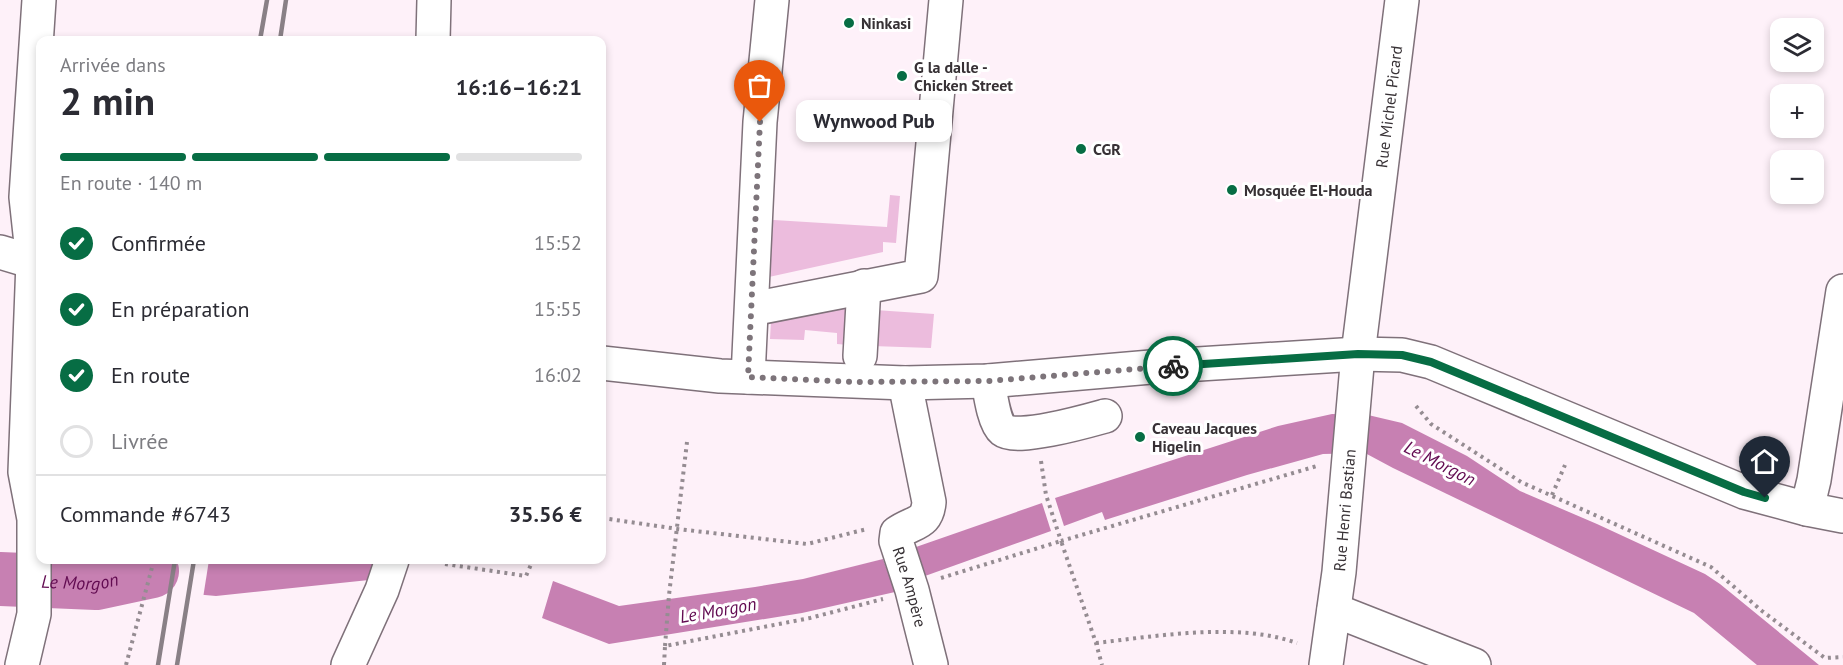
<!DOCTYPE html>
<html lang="fr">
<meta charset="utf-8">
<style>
:root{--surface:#fff;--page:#f2f2f3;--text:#2b2b33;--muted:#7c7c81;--line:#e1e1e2;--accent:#076d44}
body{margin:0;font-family:"PT Sans",sans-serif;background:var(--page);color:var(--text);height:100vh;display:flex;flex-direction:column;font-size:22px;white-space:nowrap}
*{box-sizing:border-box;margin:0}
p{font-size:20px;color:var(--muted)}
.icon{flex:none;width:33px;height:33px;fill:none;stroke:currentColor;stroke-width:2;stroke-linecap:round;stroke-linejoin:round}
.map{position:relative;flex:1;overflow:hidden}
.panel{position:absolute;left:36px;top:36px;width:570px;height:528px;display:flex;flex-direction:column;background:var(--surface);border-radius:12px;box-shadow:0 3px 9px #0003}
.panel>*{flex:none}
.controls{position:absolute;left:1770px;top:18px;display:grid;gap:12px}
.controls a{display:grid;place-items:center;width:54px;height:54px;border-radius:12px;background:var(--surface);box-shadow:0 3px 9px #0003;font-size:30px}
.pin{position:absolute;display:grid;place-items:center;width:51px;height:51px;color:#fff;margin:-62px -26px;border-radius:50% 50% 50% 0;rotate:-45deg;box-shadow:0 0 6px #0007}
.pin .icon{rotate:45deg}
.courier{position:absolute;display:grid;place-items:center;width:60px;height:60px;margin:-30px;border:4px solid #076d44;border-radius:50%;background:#fff;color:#222;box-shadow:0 2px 8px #0007}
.bubble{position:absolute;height:42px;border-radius:12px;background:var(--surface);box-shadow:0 3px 9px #0003;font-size:20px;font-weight:700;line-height:42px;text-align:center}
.headline em{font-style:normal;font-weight:700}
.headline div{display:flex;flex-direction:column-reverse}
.headline{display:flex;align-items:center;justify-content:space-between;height:102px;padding:0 24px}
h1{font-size:39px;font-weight:700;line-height:45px}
.bar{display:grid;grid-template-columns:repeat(4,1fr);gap:9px 6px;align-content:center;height:72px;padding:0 24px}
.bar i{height:8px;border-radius:4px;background:var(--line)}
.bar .active{background:var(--accent)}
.bar p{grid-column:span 4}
.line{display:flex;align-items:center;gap:15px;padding:0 24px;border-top:2px solid var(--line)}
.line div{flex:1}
ol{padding:0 24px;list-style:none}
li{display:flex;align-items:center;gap:18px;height:66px}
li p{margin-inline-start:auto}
li .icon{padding:6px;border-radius:50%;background:var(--accent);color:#fff;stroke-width:4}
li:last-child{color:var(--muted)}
li i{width:33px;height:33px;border:3px solid var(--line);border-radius:50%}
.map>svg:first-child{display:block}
.green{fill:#ecbcdd}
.water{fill:#c780b2}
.pier{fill:#fef1f9}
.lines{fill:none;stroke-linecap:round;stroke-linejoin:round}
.river{stroke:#c780b2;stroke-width:54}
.minor-casing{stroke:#7f717a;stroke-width:36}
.path{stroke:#958c92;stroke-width:4;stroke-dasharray:3 4.5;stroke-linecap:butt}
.minor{stroke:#fff;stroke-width:33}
.rail{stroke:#898086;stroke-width:4.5}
.done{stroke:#7d747a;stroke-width:6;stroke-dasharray:0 10.8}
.route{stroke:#076d44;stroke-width:8}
.poi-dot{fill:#076d44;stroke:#fff;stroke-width:2}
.labels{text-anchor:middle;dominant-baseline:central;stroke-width:6;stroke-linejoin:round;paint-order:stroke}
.poi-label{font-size:16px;font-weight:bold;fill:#373135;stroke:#fff;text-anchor:start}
.street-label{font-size:16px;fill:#373135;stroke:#fff}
.water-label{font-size:18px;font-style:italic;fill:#620b51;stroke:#fff}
</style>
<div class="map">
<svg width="1843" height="665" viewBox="0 0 1843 665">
<rect width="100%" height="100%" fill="#fef1f9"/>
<g class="green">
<polygon points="890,195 900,196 896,243 883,242 883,252 760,279 763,222 774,220 887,227"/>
<polygon points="840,306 851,307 849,345 837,344 837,333 805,330 804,340 770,339 771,321"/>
<polygon points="875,310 934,314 931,348 872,346"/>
</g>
<g class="water">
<polygon points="1332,414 1368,415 1402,423 1467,456 1520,491 1597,524 1705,574 1720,584 1819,665 1757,665 1694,613 1393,468 1365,453 1323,454 1247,475 1105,520 1102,512 1064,526 1055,498 1278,426"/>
<polygon points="1042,503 1051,531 925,576 916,547"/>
<polygon points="883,559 895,592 802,613 609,644 542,618 553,581 619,606 755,587 803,579"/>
<polygon points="81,560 375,560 369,580 216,596 149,590 131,591 130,593 80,607"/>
</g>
<g class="pier">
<polygon points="148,560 162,560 154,593 141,593"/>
<polygon points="163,560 209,560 203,598 158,594"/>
</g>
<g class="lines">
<path class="river" id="s1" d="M0,579L96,583L152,571"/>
<defs>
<g id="minor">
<polyline points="433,40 434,0"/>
<polyline points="0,252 40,264"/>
<polyline points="752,309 921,276 946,0"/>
<polyline points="860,356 864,286"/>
<polyline points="602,363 720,376 905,383 988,381 1151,367 1358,354 1402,355 1431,362 1744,492 1807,509 1843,516"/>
<polyline points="748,377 760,122 772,0"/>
<path d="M988,381C990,392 994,423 1003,430C1017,441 1087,421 1105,416"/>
<path id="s2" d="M905,383L929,502C927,525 914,521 897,533L896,541L912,590L931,665"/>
<polyline points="1807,509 1814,480 1843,291"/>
<polyline points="1334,610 1474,665"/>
<polyline points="22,665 34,614 34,519 25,472 33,262 26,197 39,0"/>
<polyline points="348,665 382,590 392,560"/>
<path id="s3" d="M1326,665L1339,572L1358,354L1402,0"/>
</g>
</defs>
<use href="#minor" class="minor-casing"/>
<g class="path">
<polyline points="1416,406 1431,424 1521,482 1711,567 1762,611 1825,658 1843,657"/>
<polyline points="1041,461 1046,495 1061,541 1317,466"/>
<polyline points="1552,495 1565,465"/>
<polyline points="602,518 678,529 807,544 867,529"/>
<polyline points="445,564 526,576 533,560"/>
<polyline points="941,578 1061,541 1096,643 1102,665"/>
<path d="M1096,643C1157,636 1238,622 1297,643"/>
<polyline points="665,646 669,595 687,442"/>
<polyline points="126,665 154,560"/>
<polyline points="664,665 665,646 810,618 883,599"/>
</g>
<use href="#minor" class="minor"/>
<g class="rail">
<polyline points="260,40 267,0"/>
<polyline points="280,40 286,0"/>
<polyline points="158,665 175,560"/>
<polyline points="177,665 194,560"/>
</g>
</g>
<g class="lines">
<polyline class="done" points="760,122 748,377 857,382 988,381 1173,366"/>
<polyline class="route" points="1173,366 1358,354 1402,355 1431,362 1744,492 1765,498"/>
</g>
<g class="poi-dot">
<circle cx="849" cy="23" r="6"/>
<circle cx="902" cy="76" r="6"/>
<circle cx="1081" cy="149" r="6"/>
<circle cx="1232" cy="190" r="6"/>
<circle cx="1140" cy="437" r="6"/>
</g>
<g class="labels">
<g class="poi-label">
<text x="861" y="23">Ninkasi</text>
<text x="914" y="67">G la dalle -<tspan x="914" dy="18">Chicken Street</tspan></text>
<text x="1093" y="149">CGR</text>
<text x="1244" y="190">Mosquée El-Houda</text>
<text x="1152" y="428">Caveau Jacques<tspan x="1152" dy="18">Higelin</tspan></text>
</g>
<g class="street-label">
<text stroke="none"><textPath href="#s3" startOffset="562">Rue Michel Picard</textPath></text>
<text stroke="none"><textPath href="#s3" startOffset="156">Rue Henri Bastian</textPath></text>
<text stroke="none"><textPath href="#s2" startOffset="225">Rue Ampère</textPath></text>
</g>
<g class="water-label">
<text transform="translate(1440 463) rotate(27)">Le Morgon</text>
<text stroke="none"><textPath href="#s1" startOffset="80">Le Morgon</textPath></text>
<text transform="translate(718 610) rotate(-10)">Le Morgon</text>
</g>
</g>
</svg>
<div class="controls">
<a><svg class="icon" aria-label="layers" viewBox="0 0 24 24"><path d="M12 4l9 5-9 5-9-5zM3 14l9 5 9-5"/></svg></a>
<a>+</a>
<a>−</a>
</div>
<div class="pin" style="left:760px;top:122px;background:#ea580c"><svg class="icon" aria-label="bag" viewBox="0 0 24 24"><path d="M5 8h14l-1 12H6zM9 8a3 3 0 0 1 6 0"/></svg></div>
<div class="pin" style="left:1765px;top:498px;background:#1f2937"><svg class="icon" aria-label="home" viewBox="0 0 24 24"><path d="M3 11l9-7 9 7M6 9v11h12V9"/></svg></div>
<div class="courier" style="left:1173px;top:366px"><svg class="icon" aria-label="bike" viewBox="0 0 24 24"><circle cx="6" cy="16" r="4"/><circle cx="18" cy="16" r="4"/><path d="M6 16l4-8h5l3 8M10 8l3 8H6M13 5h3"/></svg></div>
<div class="bubble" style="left:796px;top:100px;width:156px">Wynwood Pub</div>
<section class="panel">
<div class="headline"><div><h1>2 min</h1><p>Arrivée dans</p></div><em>16:16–16:21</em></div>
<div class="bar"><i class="active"></i><i class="active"></i><i class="active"></i><i></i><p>En route · 140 m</p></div>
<ol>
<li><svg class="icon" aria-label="check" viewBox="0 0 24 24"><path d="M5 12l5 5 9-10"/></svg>Confirmée<p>15:52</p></li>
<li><svg class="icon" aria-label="check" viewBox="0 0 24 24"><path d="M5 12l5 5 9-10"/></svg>En préparation<p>15:55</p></li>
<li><svg class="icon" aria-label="check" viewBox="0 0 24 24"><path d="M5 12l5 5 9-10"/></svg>En route<p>16:02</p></li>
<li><i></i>Livrée</li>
</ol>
<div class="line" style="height:78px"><div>Commande #6743</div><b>35.56 €</b></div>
</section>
</div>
